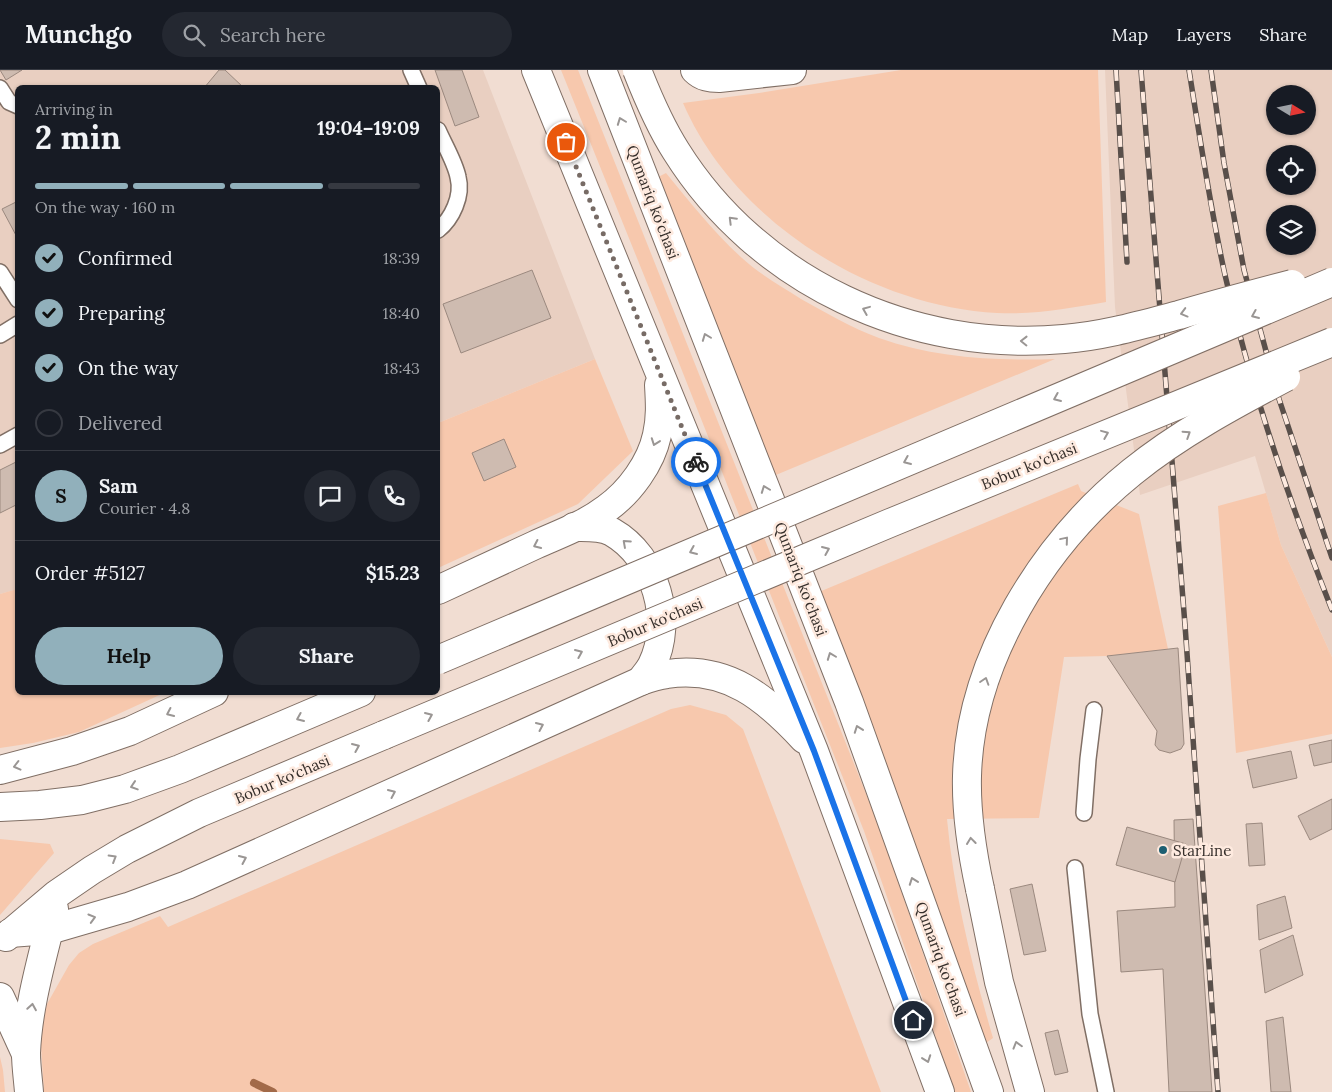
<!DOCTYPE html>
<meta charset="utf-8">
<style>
:root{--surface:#171b24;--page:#242831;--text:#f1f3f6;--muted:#9ea1a6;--line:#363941;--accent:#91b0bb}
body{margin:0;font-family:Lora,serif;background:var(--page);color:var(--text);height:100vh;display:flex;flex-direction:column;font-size:19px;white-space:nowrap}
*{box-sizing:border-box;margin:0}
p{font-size:16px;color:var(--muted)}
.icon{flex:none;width:28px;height:28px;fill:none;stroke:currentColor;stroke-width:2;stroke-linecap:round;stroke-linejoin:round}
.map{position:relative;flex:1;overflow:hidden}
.details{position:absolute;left:15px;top:15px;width:425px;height:610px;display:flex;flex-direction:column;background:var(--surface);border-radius:8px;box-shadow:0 1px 4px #0004}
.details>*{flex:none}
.needle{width:32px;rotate:100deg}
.controls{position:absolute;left:1266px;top:15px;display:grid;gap:10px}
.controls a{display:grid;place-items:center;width:50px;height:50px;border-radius:50%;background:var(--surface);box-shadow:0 1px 4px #0004;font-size:25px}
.pin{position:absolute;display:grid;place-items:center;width:42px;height:42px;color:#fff;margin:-21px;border:2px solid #fff;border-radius:50%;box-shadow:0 1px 5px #0007}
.courier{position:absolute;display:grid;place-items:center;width:50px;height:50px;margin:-25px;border:4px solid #1a73e8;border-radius:50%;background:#fff;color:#222;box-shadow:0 1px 6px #0007}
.summary em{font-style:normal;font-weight:800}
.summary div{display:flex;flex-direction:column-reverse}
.summary{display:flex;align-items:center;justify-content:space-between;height:85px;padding:0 20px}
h1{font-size:32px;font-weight:800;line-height:38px}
.bar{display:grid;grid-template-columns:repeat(4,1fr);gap:8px 5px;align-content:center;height:60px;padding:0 20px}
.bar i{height:6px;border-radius:4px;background:var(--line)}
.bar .selected{background:var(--accent)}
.bar p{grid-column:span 4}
.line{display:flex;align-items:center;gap:12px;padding:0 20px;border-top:1px solid var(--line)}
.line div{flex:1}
.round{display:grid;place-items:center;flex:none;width:52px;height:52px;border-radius:26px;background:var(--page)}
ol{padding:0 20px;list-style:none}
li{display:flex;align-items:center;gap:15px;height:55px}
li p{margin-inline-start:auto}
li .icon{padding:5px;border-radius:50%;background:var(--accent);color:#111;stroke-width:4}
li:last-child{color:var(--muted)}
li i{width:28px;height:28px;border:2px solid var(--line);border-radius:50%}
.button{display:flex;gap:10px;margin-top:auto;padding:10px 20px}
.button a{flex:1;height:58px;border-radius:30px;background:var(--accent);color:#111;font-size:20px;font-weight:800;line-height:58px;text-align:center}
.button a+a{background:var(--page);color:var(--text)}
header{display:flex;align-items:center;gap:30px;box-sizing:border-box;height:70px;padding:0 25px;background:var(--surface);border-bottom:1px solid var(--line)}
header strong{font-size:24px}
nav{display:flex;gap:28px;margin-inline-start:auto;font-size:18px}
.search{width:350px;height:45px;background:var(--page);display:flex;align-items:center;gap:12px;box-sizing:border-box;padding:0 18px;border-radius:28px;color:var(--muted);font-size:19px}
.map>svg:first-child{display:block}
.built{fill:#e9cfc1;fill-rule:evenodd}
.green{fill:#f7c8ad}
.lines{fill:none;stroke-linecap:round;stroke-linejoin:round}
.stream{stroke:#a26a49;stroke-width:8}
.building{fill:#cebbb0;stroke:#9b897f}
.service-casing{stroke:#806f65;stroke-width:18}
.minor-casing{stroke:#806f65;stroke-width:30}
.secondary-casing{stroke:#806f65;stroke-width:30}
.primary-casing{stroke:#806f65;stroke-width:30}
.service{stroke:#fff;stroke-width:15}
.minor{stroke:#fff;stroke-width:28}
.secondary{stroke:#fff;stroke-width:28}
.primary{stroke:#fff;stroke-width:28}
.rail-casing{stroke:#594f4a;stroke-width:5.5}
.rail{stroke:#feeadf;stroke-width:4;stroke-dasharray:11;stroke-linecap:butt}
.primary-bridge-casing{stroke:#806f65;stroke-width:30;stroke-linecap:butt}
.primary-bridge{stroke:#fff;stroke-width:28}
.oneway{stroke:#9a9694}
.done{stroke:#776b65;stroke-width:5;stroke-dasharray:0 9}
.route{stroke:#1a73e8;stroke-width:6}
.poi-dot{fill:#1c5f72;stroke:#feeadf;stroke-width:2}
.labels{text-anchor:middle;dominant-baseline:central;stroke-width:5;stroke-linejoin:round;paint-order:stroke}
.street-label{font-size:15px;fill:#352e2a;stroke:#feeadf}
.poi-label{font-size:15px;fill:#352e2a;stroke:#feeadf;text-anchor:start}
</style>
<header>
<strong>Munchgo</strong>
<div class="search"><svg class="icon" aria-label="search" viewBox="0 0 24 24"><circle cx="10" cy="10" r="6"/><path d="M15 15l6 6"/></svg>Search here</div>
<nav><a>Map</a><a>Layers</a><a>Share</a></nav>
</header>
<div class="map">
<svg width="1332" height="1022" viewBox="0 0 1332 1022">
<rect width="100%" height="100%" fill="#f1ddd2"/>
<g class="built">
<polygon points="0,0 483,0 595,289 438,353 438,18 18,18 18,519 0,524"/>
<path d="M1105,0H1332V587L1281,475L1255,386L1140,425L1115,237ZM1275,24H1308V56H1275ZM1275,84H1308V116H1275ZM1275,144H1308V176H1275Z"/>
</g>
<g class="green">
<polygon points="561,0 578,0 878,754 971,1022 955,1022 864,761 662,250"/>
<path d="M901,0H1098L1106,232C1070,238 1034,245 997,243C869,236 734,151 683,33L759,23Z"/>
<path d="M666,103C690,132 714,163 742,188C759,204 781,216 801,229C826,243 852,258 879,268C935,288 996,291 1055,289L771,407L654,109Z"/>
<polygon points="595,289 633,381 578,434 438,498 438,353"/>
<path d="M1078,414L1081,421L1139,444L1168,579L1107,586L1064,587L1039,748L947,749C954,824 972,896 993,968L986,973L819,522Z"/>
<polygon points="1266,423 1281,475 1332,587 1332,664 1236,683 1218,436"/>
<polygon points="17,519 18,622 164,623 79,662 33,673 0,678 0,524"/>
<polygon points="690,635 726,645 743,659 881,1022 44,1022 40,962 47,934 69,895 79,883 93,874 160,846 168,857 671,639"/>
<polygon points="0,769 50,774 54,783 0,845"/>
<polygon points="0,987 3,1000 5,1022 0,1022"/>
</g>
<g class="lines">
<polyline class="stream" points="254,1013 273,1022"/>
</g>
<g class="building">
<polygon points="0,0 22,0 6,10"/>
<polygon points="219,0 225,0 244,18 204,18"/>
<polygon points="435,0 462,0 479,47 455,56"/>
<polygon points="18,131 18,169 2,139"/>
<polygon points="532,200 551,248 461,283 443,234"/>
<polygon points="504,369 516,397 484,411 472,383"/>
<polygon points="18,391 18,434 0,443 0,400"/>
<polygon points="1178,578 1184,674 1181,679 1170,683 1159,680 1155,675 1157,661 1107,586"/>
<polygon points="1332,670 1332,692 1314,696 1309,675"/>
<polygon points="1291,681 1297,708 1253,718 1247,690"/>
<polygon points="1332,729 1332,759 1310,770 1298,746"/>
<polygon points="1193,749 1212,1022 1169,1022 1163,899 1121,902 1117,841 1175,837 1174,750"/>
<polygon points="1262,753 1265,795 1249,796 1246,754"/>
<polygon points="1127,757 1186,774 1175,812 1116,795"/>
<polygon points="1032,814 1046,881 1024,885 1010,819"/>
<polygon points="1285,826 1292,858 1259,870 1257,835"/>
<polygon points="1293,865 1303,905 1265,923 1260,880"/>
<polygon points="1283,947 1291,1022 1271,1022 1266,951"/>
<polygon points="1058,960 1068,1002 1055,1005 1045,963"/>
</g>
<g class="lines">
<defs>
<g id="service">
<polyline points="411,0 419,18"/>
<polyline points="0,18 9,32 18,36"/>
<path d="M438,60C444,74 455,92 458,107C463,126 452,149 438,160"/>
<polyline points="0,202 18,230"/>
<polyline points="0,265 18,254"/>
<polyline points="0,375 18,365"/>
<polyline points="1084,743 1088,689 1094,640"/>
<polyline points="1075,798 1090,944 1106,1022"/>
</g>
<path id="minor" d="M695,0C702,7 710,8 719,8L792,0"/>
<g id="secondary">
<polyline points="0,927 26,984"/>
<path d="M29,1022C28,1009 26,996 26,983C28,934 43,886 54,839"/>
</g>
<g id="primary">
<polyline points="536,0 814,681 940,1022"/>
<polyline points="602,0 849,632 989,1022"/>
<path d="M574,457C587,457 601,456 612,462C656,487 674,551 652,595C649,601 644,606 641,611"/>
<path d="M438,520C470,505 502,490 535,475C559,464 585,455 606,439C630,422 651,393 657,365C661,348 660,332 659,315"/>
<polyline points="0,700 72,681 130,661 214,622"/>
<polyline points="0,737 40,735 82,730 125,719 180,699 361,622"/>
<polyline points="980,819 999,912 1030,1022"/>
<path d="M10,863L49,860L128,837L187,815L641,611C649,608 658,605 667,604C727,595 766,628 804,669"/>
<polyline points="6,867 57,824 92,800 127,779 199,743 384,665"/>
</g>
</defs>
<use href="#service" class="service-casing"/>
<use href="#minor" class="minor-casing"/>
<use href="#secondary" class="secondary-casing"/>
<use href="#primary" class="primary-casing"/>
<use href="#service" class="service"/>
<use href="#minor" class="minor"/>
<use href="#secondary" class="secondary"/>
<use href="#primary" class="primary"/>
<defs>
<g id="rail">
<polyline points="1116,0 1127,192"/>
<polyline points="1141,0 1185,555 1218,1022"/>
<path d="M1189,0C1200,68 1210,137 1225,205C1251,319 1289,431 1332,540"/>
<polyline points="1211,0 1224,93 1244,200 1279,329 1332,488"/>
</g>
</defs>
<use href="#rail" class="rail-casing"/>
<use href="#rail" class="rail"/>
<defs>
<g id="primary-bridge">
<path d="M637,0C648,28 660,56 676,81C758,212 912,283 1064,269C1103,266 1141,255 1179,245C1216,234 1254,224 1292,214"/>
<polyline points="438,590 1332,212"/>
<polyline points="384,665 890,453 1332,272"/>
<path d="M980,819C972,782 966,744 967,706C970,590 1043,474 1132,402C1179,364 1233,335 1286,307"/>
</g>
</defs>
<use href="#primary-bridge" class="primary-bridge-casing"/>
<use href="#primary-bridge" class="primary-bridge"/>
</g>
<defs><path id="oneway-chevron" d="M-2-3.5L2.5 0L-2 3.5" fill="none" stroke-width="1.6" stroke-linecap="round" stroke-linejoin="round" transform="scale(1.25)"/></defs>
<g class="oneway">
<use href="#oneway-chevron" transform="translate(621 51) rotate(-111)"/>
<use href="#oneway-chevron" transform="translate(732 150) rotate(-135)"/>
<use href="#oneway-chevron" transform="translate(866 240) rotate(-158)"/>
<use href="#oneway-chevron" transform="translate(1184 243) rotate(165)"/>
<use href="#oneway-chevron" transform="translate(1255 245) rotate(157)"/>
<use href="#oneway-chevron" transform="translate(706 267) rotate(-111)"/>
<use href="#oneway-chevron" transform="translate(1024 271) rotate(-179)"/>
<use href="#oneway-chevron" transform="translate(1057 328) rotate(157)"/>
<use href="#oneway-chevron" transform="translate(1105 364) rotate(-22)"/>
<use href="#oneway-chevron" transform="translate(1187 364) rotate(-33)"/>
<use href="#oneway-chevron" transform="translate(655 372) rotate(110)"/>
<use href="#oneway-chevron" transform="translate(907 391) rotate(157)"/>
<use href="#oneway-chevron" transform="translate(765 419) rotate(-111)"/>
<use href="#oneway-chevron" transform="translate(1065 470) rotate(-50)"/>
<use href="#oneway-chevron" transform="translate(626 473) rotate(-138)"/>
<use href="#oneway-chevron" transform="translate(537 475) rotate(155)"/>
<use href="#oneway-chevron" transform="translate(826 480) rotate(-23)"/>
<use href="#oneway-chevron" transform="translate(693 481) rotate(157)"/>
<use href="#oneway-chevron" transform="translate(579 583) rotate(-23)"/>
<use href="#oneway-chevron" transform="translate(831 586) rotate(-111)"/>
<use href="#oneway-chevron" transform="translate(985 611) rotate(-72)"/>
<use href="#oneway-chevron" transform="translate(170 643) rotate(155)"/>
<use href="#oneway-chevron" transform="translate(429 646) rotate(-23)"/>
<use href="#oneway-chevron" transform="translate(300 648) rotate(157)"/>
<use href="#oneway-chevron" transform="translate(540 656) rotate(-24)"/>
<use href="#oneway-chevron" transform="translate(858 659) rotate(-110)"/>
<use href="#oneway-chevron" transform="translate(356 677) rotate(-23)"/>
<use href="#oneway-chevron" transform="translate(17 696) rotate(166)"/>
<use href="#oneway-chevron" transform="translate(134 716) rotate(162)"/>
<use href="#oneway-chevron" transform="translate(392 723) rotate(-24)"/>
<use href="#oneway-chevron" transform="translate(971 771) rotate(-97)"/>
<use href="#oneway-chevron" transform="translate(113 788) rotate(-31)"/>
<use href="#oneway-chevron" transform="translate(243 789) rotate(-24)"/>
<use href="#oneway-chevron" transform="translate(913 811) rotate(-110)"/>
<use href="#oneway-chevron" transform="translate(92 848) rotate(-16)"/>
<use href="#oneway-chevron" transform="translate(32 937) rotate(-81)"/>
<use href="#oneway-chevron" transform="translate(1017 975) rotate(-106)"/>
<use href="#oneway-chevron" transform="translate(927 989) rotate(70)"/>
</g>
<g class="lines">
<polyline class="done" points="566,72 696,392"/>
<polyline class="route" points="696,392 814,681 913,950"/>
</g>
<circle class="poi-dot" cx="1163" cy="780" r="5"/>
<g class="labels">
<g class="street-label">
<text transform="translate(653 132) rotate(69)">Qumariq ko'chasi</text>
<text transform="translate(1029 396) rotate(-22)">Bobur ko'chasi</text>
<text transform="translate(801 509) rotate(69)">Qumariq ko'chasi</text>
<text transform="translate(655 552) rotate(-23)">Bobur ko'chasi</text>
<text transform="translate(282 709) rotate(-23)">Bobur ko'chasi</text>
<text transform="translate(941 889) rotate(70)">Qumariq ko'chasi</text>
</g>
<g class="poi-label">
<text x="1173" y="780">StarLine</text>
</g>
</g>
</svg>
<div class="controls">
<a><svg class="needle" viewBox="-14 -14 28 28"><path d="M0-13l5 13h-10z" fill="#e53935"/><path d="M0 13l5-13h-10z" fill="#9ea1a6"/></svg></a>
<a><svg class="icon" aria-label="locate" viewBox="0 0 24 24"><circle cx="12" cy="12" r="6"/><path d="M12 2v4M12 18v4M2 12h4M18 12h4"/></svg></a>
<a><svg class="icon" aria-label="layers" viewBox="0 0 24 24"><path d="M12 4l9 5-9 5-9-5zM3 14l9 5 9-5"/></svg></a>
</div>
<div class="pin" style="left:566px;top:72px;background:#ea580c"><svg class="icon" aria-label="bag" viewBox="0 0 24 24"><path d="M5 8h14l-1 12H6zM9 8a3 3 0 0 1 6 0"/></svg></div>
<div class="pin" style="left:913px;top:950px;background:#1f2937"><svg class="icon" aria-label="home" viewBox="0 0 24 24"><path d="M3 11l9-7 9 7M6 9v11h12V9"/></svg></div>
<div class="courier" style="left:696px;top:392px"><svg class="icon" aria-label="bike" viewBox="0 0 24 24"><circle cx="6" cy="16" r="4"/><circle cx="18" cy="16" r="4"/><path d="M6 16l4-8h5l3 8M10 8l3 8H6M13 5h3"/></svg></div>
<section class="details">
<div class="summary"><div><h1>2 min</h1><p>Arriving in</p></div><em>19:04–19:09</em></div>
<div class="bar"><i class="selected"></i><i class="selected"></i><i class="selected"></i><i></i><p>On the way · 160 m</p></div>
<ol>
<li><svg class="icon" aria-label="check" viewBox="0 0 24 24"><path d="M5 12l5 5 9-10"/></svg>Confirmed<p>18:39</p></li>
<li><svg class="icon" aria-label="check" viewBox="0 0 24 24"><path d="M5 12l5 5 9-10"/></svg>Preparing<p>18:40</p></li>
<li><svg class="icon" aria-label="check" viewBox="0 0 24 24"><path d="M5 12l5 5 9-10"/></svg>On the way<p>18:43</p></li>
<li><i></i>Delivered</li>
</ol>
<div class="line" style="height:90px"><b class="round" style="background:var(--accent);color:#111">S</b><div><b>Sam</b><p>Courier · 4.8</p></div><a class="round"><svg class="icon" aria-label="chat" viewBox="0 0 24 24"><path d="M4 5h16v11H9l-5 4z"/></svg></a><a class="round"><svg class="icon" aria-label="phone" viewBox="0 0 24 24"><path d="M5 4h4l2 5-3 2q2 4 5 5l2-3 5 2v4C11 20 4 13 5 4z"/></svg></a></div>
<div class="line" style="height:65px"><div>Order #5127</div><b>$15.23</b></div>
<div class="button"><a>Help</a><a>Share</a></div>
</section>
</div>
